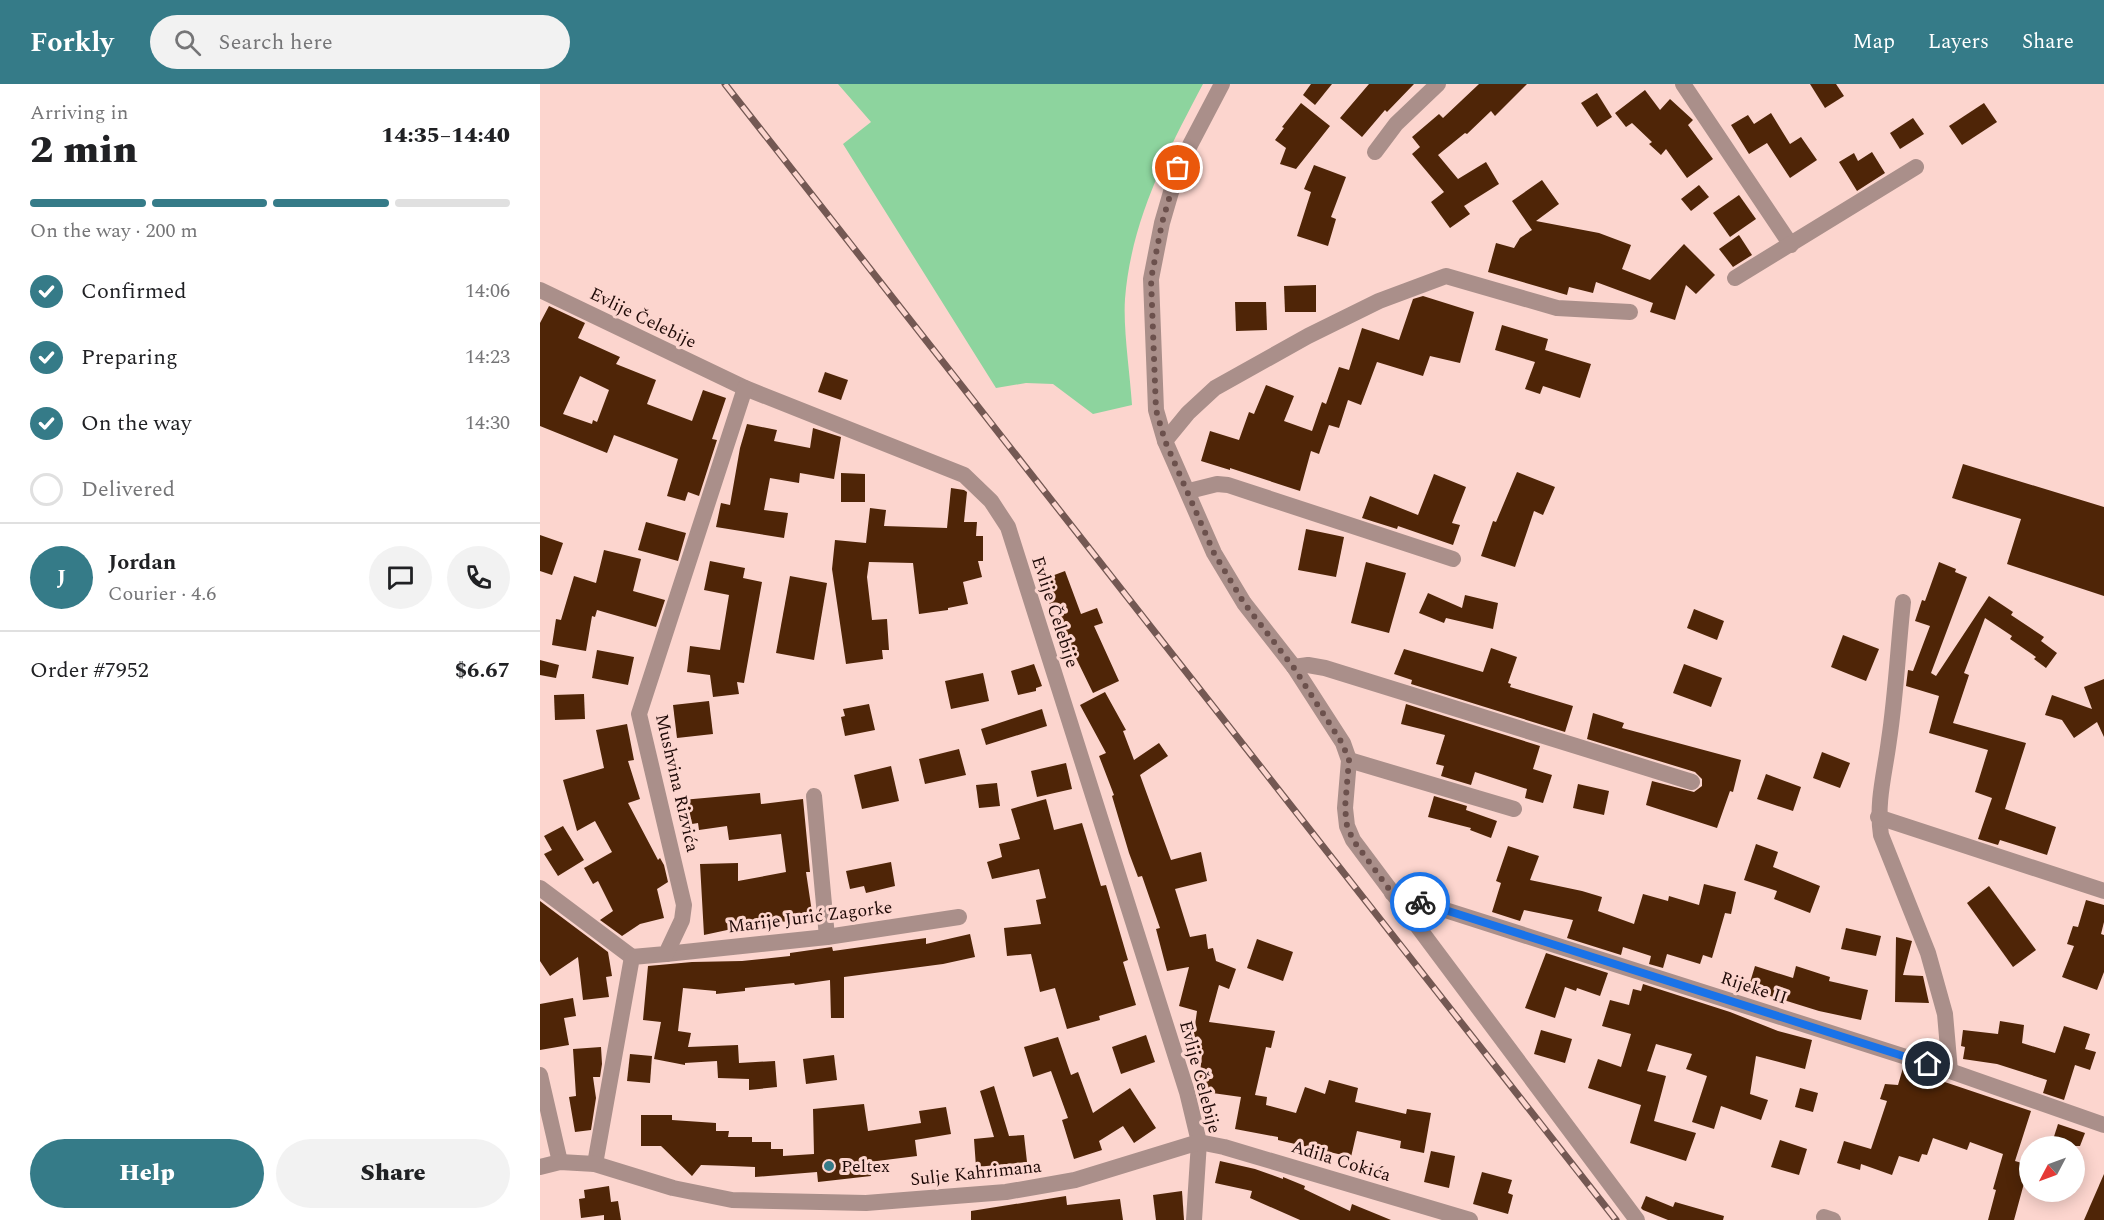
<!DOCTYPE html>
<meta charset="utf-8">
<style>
:root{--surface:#fff;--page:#f2f2f2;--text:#202124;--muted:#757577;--line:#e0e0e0;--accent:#357b88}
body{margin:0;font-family:Spectral,serif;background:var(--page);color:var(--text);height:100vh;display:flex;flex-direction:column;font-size:22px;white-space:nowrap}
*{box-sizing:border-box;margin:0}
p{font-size:20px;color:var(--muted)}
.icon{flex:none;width:33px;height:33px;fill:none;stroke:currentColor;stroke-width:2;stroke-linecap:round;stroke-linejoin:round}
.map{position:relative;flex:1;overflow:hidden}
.details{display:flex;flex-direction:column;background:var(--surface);width:540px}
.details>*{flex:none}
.needle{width:39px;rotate:229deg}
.buttons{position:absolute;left:1479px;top:1052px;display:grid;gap:12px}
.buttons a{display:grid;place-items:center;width:66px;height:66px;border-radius:50%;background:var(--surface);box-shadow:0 3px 15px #0003;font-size:30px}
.pin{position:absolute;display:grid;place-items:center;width:51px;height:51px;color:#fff;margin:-26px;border:3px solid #fff;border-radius:50%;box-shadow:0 2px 6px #0007}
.courier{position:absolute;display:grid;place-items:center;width:60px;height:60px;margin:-30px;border:4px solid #1a73e8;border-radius:50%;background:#fff;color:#222;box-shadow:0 2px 8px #0007}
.overview em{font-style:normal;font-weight:800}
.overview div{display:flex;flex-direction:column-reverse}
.overview{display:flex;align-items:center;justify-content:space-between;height:102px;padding:0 30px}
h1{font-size:39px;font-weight:800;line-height:45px}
.bar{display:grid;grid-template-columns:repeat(4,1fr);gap:9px 6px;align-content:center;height:72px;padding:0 30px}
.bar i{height:8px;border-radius:4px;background:var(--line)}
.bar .current{background:var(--accent)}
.bar p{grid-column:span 4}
.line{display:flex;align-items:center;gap:15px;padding:0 30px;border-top:2px solid var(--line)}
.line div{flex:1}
.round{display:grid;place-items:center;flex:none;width:63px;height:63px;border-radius:32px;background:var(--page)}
ol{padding:0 30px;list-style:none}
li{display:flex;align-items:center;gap:18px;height:66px}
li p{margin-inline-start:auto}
li .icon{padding:6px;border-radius:50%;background:var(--accent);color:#fff;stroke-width:4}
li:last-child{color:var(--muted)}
li i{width:33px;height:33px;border:3px solid var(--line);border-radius:50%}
.primary-button{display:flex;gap:12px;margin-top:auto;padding:12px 30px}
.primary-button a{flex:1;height:69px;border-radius:36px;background:var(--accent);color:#fff;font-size:24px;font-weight:800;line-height:69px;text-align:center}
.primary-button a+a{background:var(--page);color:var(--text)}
header{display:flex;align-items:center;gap:36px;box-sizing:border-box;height:84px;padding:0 30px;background:var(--accent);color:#fff}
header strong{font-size:28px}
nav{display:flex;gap:33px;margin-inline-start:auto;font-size:21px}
.search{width:420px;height:54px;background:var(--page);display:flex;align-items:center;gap:15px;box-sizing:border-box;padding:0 21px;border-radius:33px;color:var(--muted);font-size:22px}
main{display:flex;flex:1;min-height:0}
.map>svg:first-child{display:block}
.green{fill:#8dd49e}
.building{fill:#4f2507;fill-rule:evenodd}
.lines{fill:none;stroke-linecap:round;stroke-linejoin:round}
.minor{stroke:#aa8f8a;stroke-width:16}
.tertiary{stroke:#aa8f8a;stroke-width:16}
.rail-casing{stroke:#745853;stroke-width:7}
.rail{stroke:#fcd5ce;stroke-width:4.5;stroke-dasharray:14;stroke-linecap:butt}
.done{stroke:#6c514d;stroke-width:6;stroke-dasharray:0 10.8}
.route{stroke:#1a73e8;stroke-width:8}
.poi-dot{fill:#357b88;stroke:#fcd5ce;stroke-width:2}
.labels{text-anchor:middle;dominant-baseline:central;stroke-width:6;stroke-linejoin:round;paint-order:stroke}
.street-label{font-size:18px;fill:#1f0a07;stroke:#fcd5ce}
.poi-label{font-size:18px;fill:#1f0a07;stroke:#fcd5ce;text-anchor:start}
</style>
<header>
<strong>Forkly</strong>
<div class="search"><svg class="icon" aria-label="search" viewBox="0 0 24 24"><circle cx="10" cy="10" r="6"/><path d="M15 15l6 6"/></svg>Search here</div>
<nav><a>Map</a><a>Layers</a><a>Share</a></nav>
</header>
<main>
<section class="details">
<div class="overview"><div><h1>2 min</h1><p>Arriving in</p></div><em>14:35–14:40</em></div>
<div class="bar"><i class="current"></i><i class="current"></i><i class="current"></i><i></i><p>On the way · 200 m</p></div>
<ol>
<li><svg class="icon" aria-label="check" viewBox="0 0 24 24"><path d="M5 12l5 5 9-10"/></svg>Confirmed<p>14:06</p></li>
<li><svg class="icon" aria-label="check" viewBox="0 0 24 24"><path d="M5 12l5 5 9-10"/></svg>Preparing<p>14:23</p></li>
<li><svg class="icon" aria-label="check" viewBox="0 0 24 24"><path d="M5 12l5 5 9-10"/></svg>On the way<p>14:30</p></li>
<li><i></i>Delivered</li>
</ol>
<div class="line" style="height:108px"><b class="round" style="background:var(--accent);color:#fff">J</b><div><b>Jordan</b><p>Courier · 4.6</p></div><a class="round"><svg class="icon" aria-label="chat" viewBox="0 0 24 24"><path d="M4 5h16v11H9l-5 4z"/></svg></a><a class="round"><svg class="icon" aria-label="phone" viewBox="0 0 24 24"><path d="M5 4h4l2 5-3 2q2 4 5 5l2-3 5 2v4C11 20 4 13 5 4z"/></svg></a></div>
<div class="line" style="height:78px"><div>Order #7952</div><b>$6.67</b></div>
<div class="primary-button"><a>Help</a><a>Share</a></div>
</section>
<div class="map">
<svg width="1564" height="1136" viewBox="0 0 1564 1136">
<rect width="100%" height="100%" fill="#fcd5ce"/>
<path class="green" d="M298,0H663C627,68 591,137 585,215C583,245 590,289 592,321L553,330L513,300L486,299L456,304L303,60L331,38Z"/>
<g class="building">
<polygon points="771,0 792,0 775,21 763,11"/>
<polygon points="829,0 874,0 847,28 845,26 822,53 800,34"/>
<polygon points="939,0 987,0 955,32 951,27 927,50 925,49 898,71 918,95 946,78 959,100 924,122 930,130 910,144 891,118 904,108 872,70 880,63 872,53 899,30 903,34"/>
<polygon points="1270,0 1296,0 1304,12 1285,24"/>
<polygon points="1105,6 1120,26 1130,15 1153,36 1148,41 1173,75 1147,94 1126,65 1121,71 1109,60 1112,58 1092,39 1086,43 1075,29"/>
<polygon points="1057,9 1072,33 1057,43 1041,19"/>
<polygon points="761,19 790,42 756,85 740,80 746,64 735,56 744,44 742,43"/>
<polygon points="1444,19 1457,38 1422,61 1409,42"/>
<polygon points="1231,29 1250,60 1261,53 1277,76 1250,94 1227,59 1209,70 1191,41 1208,31 1214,40"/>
<polygon points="1373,34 1384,50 1360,65 1350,49"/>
<polygon points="1332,68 1345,89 1317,107 1299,78 1314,69 1318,77"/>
<polygon points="774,81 806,93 791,133 796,135 788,162 757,152 771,108 764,105"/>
<polygon points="1002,96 1019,120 996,137 1059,149 1091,161 1082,185 1110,196 1144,160 1175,191 1156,210 1146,201 1135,236 1110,228 1113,219 1056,198 1053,209 1029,203 1027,211 948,188 956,159 974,164 980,154 992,146 972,117"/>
<polygon points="1159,101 1169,113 1151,127 1141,115"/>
<polygon points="1199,111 1216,135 1190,153 1173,129"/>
<polygon points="1199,151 1212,171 1193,183 1179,165"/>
<polygon points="776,201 776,228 745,228 744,202"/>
<polygon points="883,212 934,228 920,279 890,272 883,292 837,278 821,321 808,316 799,344 789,341 779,370 771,367 760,407 690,384 690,386 661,377 670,347 699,356 709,328 714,330 726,301 754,312 744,337 772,347 782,318 786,320 799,283 809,286 822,244 859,256 873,215"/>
<polygon points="695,218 726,218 727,246 696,247"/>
<path d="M9,222L45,239L38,254L80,273L76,280L116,296L107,320L152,337L163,306L186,314L172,355L177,356L159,412L148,408L145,417L127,412L138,375L74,351L67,369L0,342V239ZM40,292L69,306L57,338L53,336L52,340L23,330Z"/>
<polygon points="962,241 1008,255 1005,266 1051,280 1040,314 1003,302 1000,310 985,305 995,278 955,266"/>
<polygon points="285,288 308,296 301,316 278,308"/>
<polygon points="207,340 237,346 234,357 270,364 273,344 301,353 294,395 260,389 259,399 230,394 224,426 248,429 244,454 176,443 181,419 190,421 200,364"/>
<polygon points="1423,380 1564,423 1564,512 1467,480 1481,435 1412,414"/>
<polygon points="977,388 1015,403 1003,431 994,427 975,483 941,472 953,437 956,438"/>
<polygon points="301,389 325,390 325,418 301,418"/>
<polygon points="894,390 926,403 912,439 920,441 913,461 858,442 857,445 822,434 830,412 878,431"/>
<polygon points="411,404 424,406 427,408 424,438 437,438 436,452 443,452 443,477 438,477 442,493 423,498 428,520 408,524 408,526 379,530 373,479 329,478 327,493 332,536 347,535 349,566 342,566 343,575 306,580 292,485 295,456 326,459 330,424 346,426 344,442 407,444"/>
<polygon points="106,438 146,449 138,477 98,466"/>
<polygon points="766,445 804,453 796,493 758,486"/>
<polygon points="0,451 23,459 12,491 0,487"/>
<polygon points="64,466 101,475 93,507 125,516 116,543 57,526 55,533 52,532 46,567 12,561 16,535 21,536 34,492 56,499"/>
<polygon points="170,477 205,484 203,494 222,498 204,599 197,598 199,610 173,613 170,591 147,588 150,562 180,566 189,511 164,506"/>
<polygon points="826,478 866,489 849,549 811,539"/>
<polygon points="1399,478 1416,485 1415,488 1427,493 1391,589 1396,592 1449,512 1473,528 1471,531 1504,553 1501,557 1517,569 1506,584 1494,575 1496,573 1470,555 1472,552 1445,534 1424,589 1429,591 1413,639 1486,659 1465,725 1516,743 1507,771 1460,756 1458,761 1438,755 1452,714 1435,708 1448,666 1389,649 1399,612 1366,602 1368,586 1373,587 1390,542 1375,537 1382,516 1385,517"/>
<polygon points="525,487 541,530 557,524 563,539 554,542 579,597 553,609 535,572 517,525 512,526 505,507 514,504 509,493"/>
<polygon points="250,492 287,499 274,576 236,569"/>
<polygon points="888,509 922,524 925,511 958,519 953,545 906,534 904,539 879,529"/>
<polygon points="1154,525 1184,537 1177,556 1147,544"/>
<polygon points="1303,551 1339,565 1326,597 1291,583"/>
<polygon points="951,564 977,573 968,599 971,600 970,603 1033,622 1025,648 871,600 872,596 854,590 864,565 943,588"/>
<polygon points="57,566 94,573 88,601 52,594"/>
<polygon points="0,576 19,581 16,594 0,591"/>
<polygon points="494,580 502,602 496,604 496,607 478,611 471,587"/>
<polygon points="1144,580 1182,594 1171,623 1133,609"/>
<polygon points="443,589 449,617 411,625 405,597"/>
<polygon points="1564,595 1564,653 1557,638 1534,654 1522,636 1505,631 1512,611 1552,625 1544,603"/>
<polygon points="565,608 586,646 583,647 594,676 619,659 628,672 600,691 631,776 661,768 667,797 635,805 650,853 666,850 668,865 673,864 676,877 696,885 689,905 679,901 669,938 735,947 731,964 726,963 715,1011 727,1013 726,1021 756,1029 765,1003 785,1010 789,996 818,1004 815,1018 866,1030 867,1025 891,1029 884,1069 860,1064 861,1057 817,1047 811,1073 738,1056 738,1053 695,1045 701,1013 658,1007 662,971 651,970 657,927 639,922 649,883 627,887 616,845 620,844 602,792 598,793 589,769 572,712 574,711 559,672 566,669 540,621"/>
<polygon points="44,610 45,635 15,636 14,611"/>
<polygon points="169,617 173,650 137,654 133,621"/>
<polygon points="329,620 335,646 305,652 301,633 305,632 303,625"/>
<polygon points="866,620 1000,662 993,685 1012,691 1003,719 985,714 987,705 935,688 931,701 901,692 904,682 896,680 905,651 861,640"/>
<polygon points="502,625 507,642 446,661 441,645"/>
<polygon points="1053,629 1084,639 1082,644 1201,676 1193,708 1190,707 1177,744 1106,721 1112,697 1154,708 1162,702 1162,695 1155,688 1047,655"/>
<polygon points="87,640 94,676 88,677 100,715 88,719 118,776 120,774 124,781 128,798 117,805 124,834 100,840 82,852 60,836 73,827 58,797 53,800 44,784 72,768 55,737 37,747 23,696 64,684 56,646"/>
<polygon points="419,665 426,691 385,700 379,675"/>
<polygon points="1282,668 1310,679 1300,704 1273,694"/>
<polygon points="526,679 532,705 497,713 491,687"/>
<polygon points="351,682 359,717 322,725 314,691"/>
<polygon points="1226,690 1261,703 1253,727 1217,715"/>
<polygon points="457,699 460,722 439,724 436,701"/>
<polygon points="1038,700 1069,707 1064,731 1033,724"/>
<polygon points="220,709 221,720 263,715 270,788 266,788 273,835 215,840 164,851 160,780 198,779 198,797 246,788 241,750 189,756 187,742 159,746 158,739 146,741 142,716"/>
<polygon points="894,712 927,722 926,726 957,737 951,754 930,746 931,744 888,733"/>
<polygon points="506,715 514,746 542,739 561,802 566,801 588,876 583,878 596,921 559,932 560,936 527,945 515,904 500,908 491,870 467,872 464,844 501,840 496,816 506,814 499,785 452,795 447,778 462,773 459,760 480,755 471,725"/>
<polygon points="23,742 44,776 18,792 4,770 12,766 4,752"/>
<polygon points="1216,760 1238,768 1233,783 1280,802 1270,829 1234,815 1237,807 1204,796"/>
<polygon points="968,762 999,772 990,796 1042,807 1062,813 1058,827 1094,840 1103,810 1128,817 1129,812 1159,821 1164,800 1196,808 1191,830 1185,829 1172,874 1163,871 1160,880 1127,870 1123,884 1109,880 1111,872 1083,863 1081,871 1027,854 1033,836 984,826 980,837 952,828 961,799 956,797"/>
<polygon points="351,778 355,802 326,809 324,802 310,805 306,787"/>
<polygon points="1449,802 1496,866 1473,883 1427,819"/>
<polygon points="1546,816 1564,821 1564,838 1561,850 1564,851 1564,888 1557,906 1522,893 1534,862 1527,860 1533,842 1538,843"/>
<polygon points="0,817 68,868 72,892 66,893 69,913 43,916 38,873 10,892 0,877"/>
<polygon points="1306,844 1341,852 1336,872 1301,865"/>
<polygon points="430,850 435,873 403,880 304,893 304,934 291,934 290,896 255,901 254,899 205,904 205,907 176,910 176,907 143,904 138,947 151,949 148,963 198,961 199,979 235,977 237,1003 209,1006 209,995 178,994 177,977 145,979 145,981 114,975 121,938 103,936 108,882 152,878 202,877 250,872 250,869 292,863 293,867 386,854 386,860"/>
<polygon points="1356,853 1372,857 1363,891 1383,892 1389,919 1355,918"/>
<polygon points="717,855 753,868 743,897 707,884"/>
<polygon points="1006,869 1068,889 1060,912 1037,904 1036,907 1025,903 1015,934 985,924"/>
<polygon points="1215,882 1253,894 1256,882 1290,893 1289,897 1328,906 1321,936 1279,927 1208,905"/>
<polygon points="1103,900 1190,928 1238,947 1272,956 1265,985 1216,972 1210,1010 1228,1016 1221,1036 1181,1022 1174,1045 1152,1038 1167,992 1146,985 1152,970 1116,960 1107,987 1126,992 1114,1037 1156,1049 1146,1077 1090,1059 1101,1021 1048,1004 1058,975 1081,983 1091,950 1062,942 1070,916 1089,921 1093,905 1101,907"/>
<polygon points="33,914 36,932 24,934 29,961 0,966 0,920"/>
<polygon points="1460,937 1484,941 1482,959 1515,969 1524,942 1550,950 1545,965 1556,968 1550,986 1535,981 1524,1016 1503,1009 1507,996 1457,980 1423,975 1425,963 1421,962 1423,946 1458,950"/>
<polygon points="1001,946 1032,955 1025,979 994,970"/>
<polygon points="606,951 615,978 581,990 572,963"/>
<polygon points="518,953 531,991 538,988 553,1029 590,1004 616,1044 594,1059 583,1042 559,1057 562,1066 534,1075 522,1036 528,1034 511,987 493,993 484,963"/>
<polygon points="61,963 62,980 60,993 53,993 56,1014 51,1046 35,1048 29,1013 36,1012 33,965"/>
<polygon points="90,970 112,972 110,999 87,997"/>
<polygon points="294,971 297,996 266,1000 263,975"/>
<polygon points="1363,984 1491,1027 1475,1077 1489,1081 1474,1136 1448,1136 1456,1106 1453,1105 1463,1070 1430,1058 1427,1066 1393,1054 1387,1071 1382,1070 1379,1078 1359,1072 1352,1091 1321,1080 1320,1086 1297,1079 1304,1057 1331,1065 1347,1017 1340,1015 1345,1000 1358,1001"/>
<polygon points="454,1002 469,1052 484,1051 487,1078 436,1083 434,1055 454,1053 440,1007"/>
<polygon points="1260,1004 1278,1009 1273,1028 1255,1023"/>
<polygon points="324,1020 328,1047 381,1039 379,1027 406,1023 411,1050 375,1056 377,1072 329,1078 331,1092 278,1098 277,1088 215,1093 215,1083 192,1082 161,1081 152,1092 121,1062 101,1062 101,1031 132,1031 132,1036 176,1039 176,1047 189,1047 188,1053 212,1053 212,1058 231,1058 231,1065 243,1065 243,1072 274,1070 273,1025"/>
<polygon points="1518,1040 1545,1049 1540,1062 1511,1062"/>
<polygon points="1240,1056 1267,1065 1259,1091 1231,1083"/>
<polygon points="891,1067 915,1072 909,1104 884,1098"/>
<polygon points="680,1077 715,1085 743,1095 743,1093 765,1102 764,1105 810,1127 812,1120 851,1136 760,1136 710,1114 712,1107 675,1099"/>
<polygon points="942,1088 972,1096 968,1109 973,1111 968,1130 933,1120"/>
<polygon points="1564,1090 1564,1136 1544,1136"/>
<polygon points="69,1102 71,1118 78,1117 81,1136 64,1136 64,1131 41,1134 39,1115 45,1114 44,1106"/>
<polygon points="642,1107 644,1136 616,1136 613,1111"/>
<polygon points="526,1112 527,1121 580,1115 583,1136 431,1136 431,1127"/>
<polygon points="1106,1112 1133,1123 1135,1118 1184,1132 1183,1136 1128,1136 1103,1126 1101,1124"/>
</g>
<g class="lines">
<g class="minor">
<polyline points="682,0 638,84 622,139 611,195 616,326 625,357 674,469 704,519 754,583 803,659 809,676 805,724 807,742 813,756 1097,1136"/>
<polyline points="1143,0 1251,161"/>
<polyline points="835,68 856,40 898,0"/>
<polyline points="1195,194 1376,83"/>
<polyline points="0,206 205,304 424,391 451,417 468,443 647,1008 659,1058 654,1136"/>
<polyline points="625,357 648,329 675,304 768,252 839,217 906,192 1017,224 1090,228"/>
<polyline points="649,407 677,400 688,401 913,475"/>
<path d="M1363,518C1358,564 1356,610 1349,656C1345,688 1336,718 1341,751L1388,869L1405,930L1410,987"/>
<polyline points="754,583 768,581 785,584 1152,698"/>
<polyline points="809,676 974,725"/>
<polyline points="274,712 287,853"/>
<polyline points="1338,733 1564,807"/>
<polyline points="0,804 92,873"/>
<polyline points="852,809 1410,987 1564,1041"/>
<polyline points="126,870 287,853 419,833"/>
<polyline points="0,991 20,1078"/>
<polyline points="55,1080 92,873 126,870 142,836 144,821 99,630 205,304"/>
<polyline points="1284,1133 1293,1136"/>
</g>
<polyline class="tertiary" points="0,1083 20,1078 55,1080 133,1104 192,1116 326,1119 466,1108 535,1096 659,1058 684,1063 930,1136"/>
<defs>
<polyline id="rail" points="185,0 1076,1136"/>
</defs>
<use href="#rail" class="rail-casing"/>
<use href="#rail" class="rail"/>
</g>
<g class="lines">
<polyline class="done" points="638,84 622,139 611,195 616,326 625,357 674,469 704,519 754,584 802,659 809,676 805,724 807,742 813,756 852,809 880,818"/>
<polyline class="route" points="880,818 1388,980"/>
</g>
<circle class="poi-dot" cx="289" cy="1082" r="6"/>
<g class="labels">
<g class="street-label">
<text transform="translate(103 234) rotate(26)">Evlije Čelebije</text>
<text transform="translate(515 528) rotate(72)">Evlije Čelebije</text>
<text transform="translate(137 699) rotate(77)">Mushvina Rizvića</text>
<text transform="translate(270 833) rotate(-7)">Marije Jurić Zagorke</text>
<text transform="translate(1214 904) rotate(18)">Rijeke II</text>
<text transform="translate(660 993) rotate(75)">Evlije Čelebije</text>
<text transform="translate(801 1077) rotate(17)">Adila Cokića</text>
<text transform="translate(436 1089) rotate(-6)">Sulje Kahrimana</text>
</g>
<g class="poi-label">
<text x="301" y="1082">Peltex</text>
</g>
</g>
</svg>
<div class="buttons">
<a><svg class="needle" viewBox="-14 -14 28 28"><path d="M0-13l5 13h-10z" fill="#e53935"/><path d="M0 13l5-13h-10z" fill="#757577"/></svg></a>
</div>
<div class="pin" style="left:638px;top:84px;background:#ea580c"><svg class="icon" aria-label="bag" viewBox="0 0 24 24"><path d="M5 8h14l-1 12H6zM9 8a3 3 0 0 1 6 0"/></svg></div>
<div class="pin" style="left:1388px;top:980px;background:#1f2937"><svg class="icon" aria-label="home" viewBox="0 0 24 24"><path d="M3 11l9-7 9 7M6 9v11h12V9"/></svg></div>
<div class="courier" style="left:880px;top:818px"><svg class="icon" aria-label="bike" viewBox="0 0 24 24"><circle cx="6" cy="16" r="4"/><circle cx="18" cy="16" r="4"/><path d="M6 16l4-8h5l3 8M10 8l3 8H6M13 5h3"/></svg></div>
</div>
</main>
